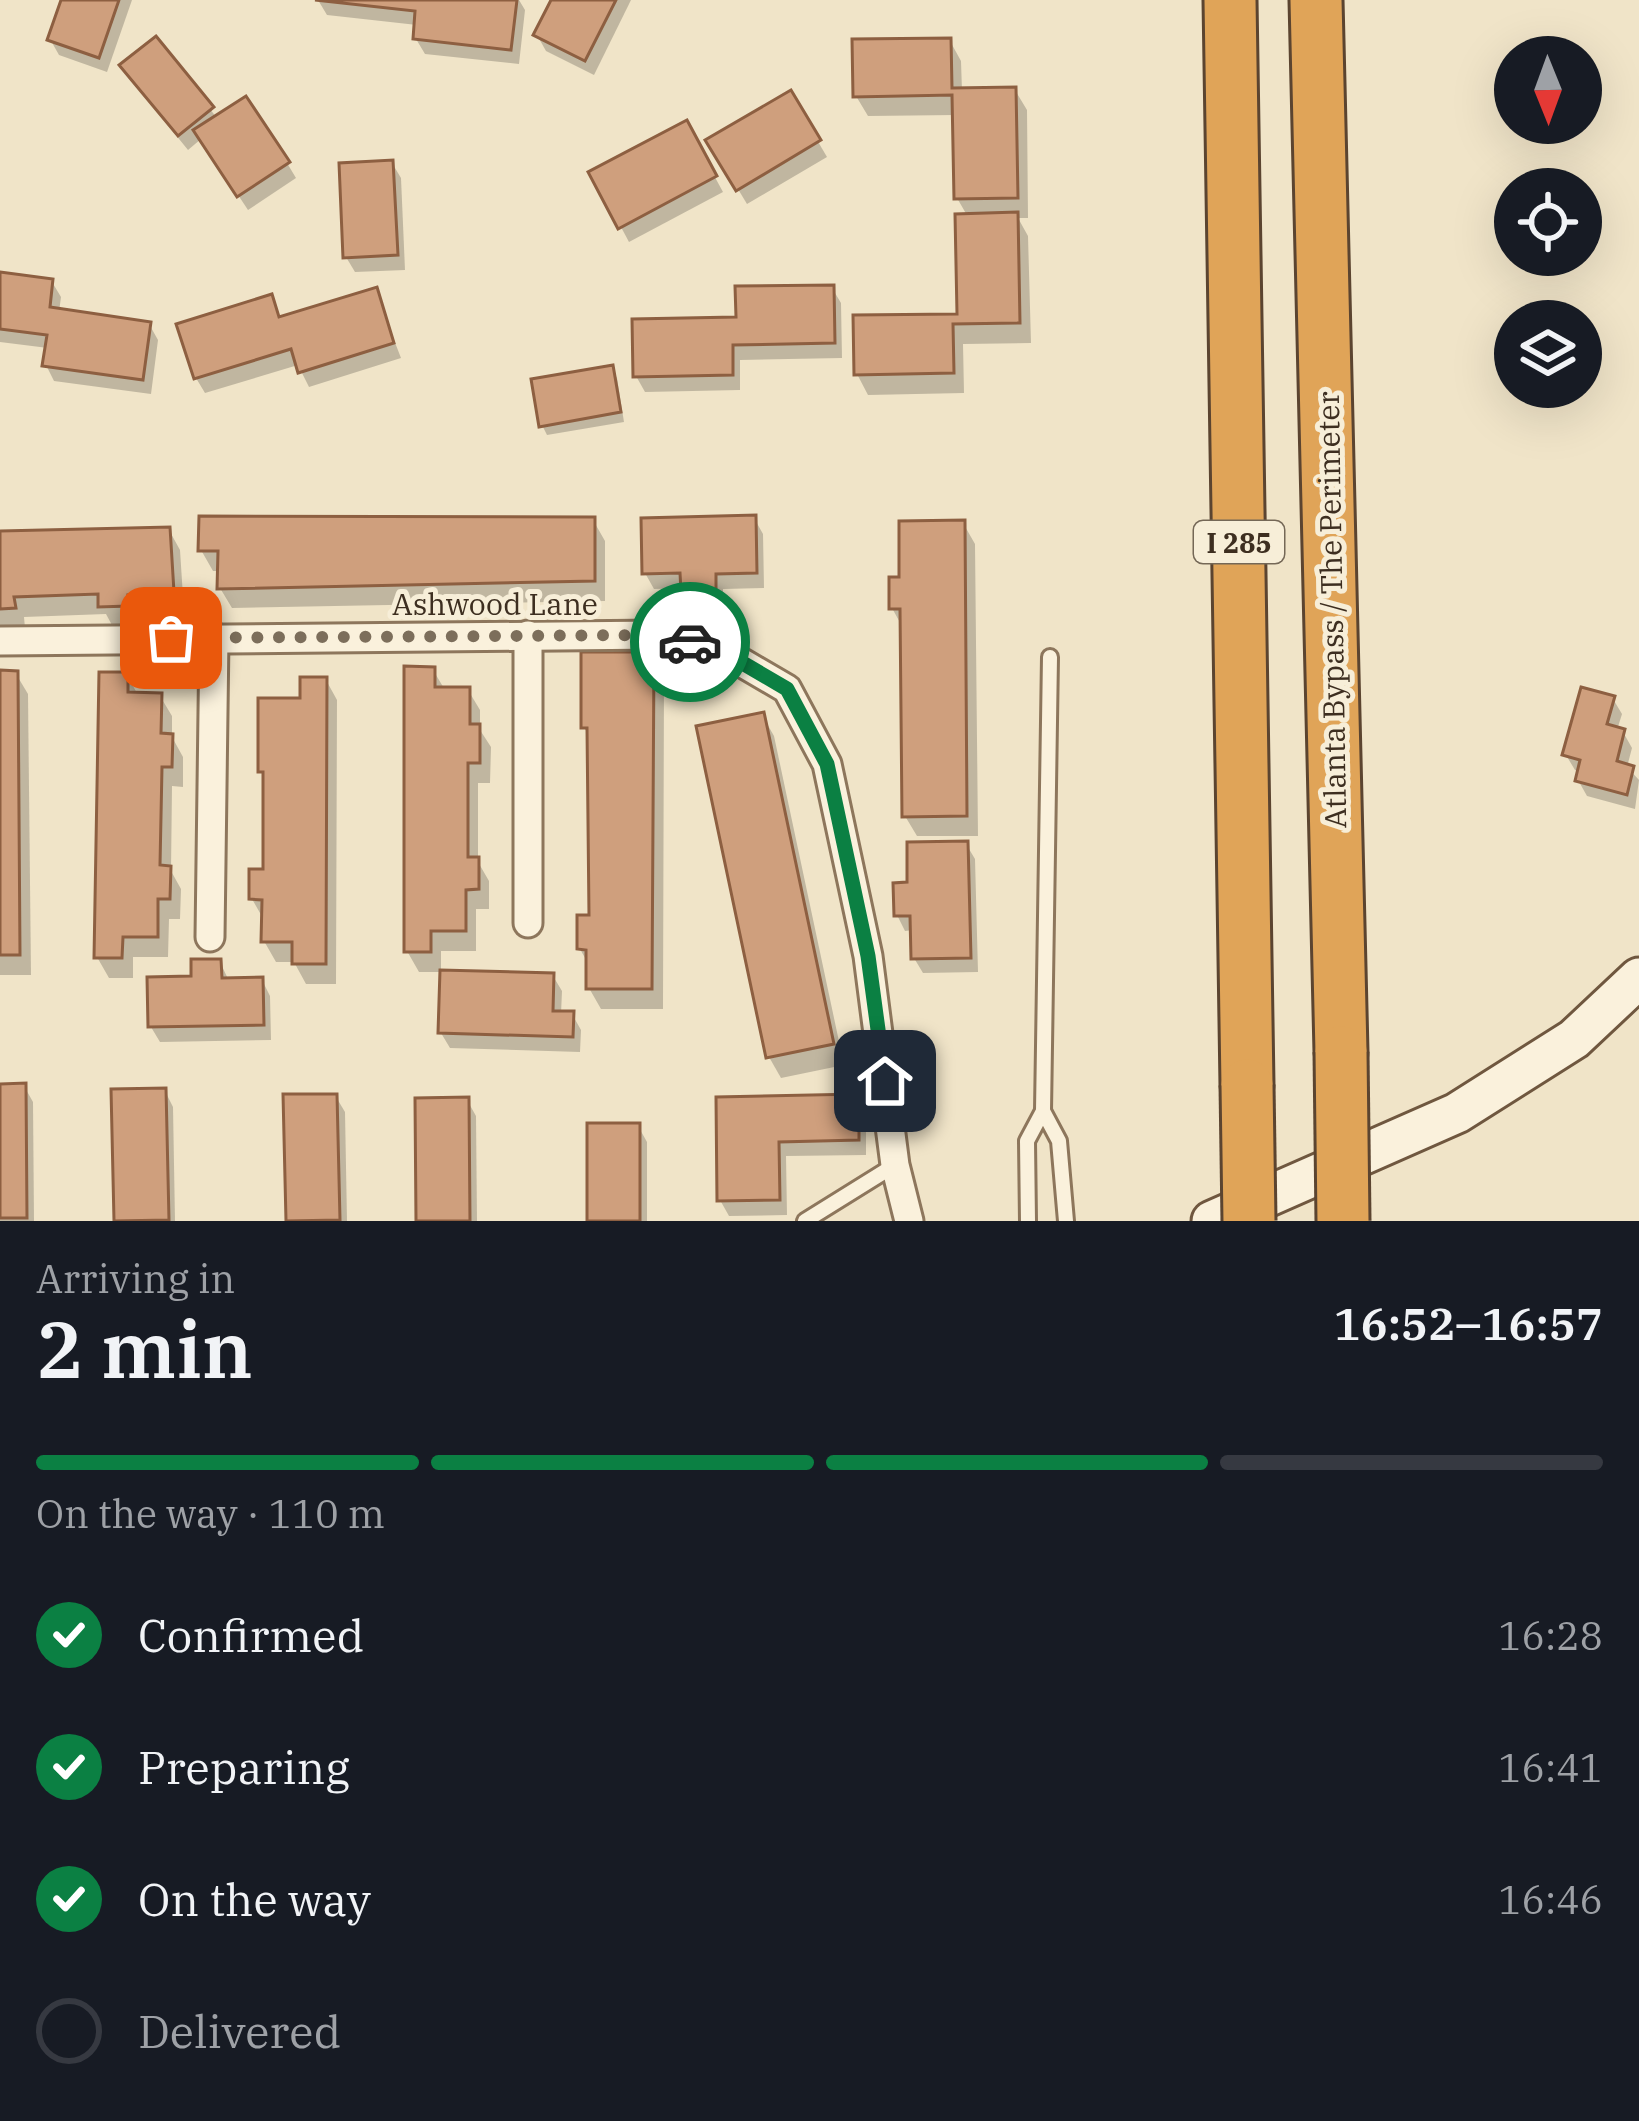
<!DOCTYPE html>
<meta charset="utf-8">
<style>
:root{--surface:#171b24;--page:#242831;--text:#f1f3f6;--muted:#9ea1a6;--line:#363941;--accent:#0b8043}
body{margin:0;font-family:"IBM Plex Serif",serif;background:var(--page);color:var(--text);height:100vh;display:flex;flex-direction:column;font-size:45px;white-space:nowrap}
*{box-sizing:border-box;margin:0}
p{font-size:39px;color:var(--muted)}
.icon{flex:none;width:66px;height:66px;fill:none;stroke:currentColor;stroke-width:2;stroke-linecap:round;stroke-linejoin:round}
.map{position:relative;height:1221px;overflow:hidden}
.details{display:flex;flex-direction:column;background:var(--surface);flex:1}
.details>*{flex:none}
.needle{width:78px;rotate:179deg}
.fabs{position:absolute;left:1494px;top:36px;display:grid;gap:24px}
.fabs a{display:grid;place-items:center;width:108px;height:108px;border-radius:50%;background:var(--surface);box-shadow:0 12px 48px #0002;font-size:60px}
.pin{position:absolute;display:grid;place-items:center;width:102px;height:102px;color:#fff;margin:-51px;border-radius:24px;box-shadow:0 6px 18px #0006}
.courier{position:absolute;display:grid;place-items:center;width:120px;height:120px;margin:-60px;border:9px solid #0b8043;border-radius:50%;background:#fff;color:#222;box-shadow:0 3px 15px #0007}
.summary em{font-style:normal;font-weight:600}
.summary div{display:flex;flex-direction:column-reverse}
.summary{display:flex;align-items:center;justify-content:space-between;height:204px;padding:0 36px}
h1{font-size:78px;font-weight:600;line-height:90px}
.bar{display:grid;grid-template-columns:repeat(4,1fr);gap:18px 12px;align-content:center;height:144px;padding:0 36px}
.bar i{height:15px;border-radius:9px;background:var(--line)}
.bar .active{background:var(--accent)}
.bar p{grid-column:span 4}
ol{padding:0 36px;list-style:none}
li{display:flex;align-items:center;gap:36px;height:132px}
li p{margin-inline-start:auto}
li .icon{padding:12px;border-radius:50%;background:var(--accent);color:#fff;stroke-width:4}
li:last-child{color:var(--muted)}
li i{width:66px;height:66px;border:6px solid var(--line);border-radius:50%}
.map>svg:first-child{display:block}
.shadow{fill:#0003}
.building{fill:#cf9f7d;stroke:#8d5f41;stroke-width:3}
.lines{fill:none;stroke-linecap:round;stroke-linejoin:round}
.lane-casing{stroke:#8d765c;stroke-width:20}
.street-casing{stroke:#8d765c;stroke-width:33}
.secondary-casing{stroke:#6f573f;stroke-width:45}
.highway-casing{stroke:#5b4430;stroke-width:57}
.lane{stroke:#faf1dc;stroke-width:14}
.street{stroke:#faf1dc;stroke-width:27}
.secondary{stroke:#faf1dc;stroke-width:39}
.highway{stroke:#e0a458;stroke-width:51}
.highway-bridge-casing{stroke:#5b4430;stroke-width:57;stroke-linecap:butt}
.highway-bridge{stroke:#e0a458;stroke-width:51}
.done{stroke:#7c6e5b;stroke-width:12;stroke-dasharray:0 21.6}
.route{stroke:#0b8043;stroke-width:15}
.labels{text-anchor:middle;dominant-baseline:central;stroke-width:10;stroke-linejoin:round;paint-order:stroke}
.shield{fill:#f7eed8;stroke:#756857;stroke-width:3}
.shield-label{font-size:27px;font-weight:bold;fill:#3d2e20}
.street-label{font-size:30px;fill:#3d2e20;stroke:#f7eed8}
</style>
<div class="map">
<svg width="1639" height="1221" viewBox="0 0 1639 1221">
<rect width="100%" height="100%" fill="#f0e4c8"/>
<g class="shadow">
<polygon points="64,0 132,0 107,72 59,55 50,39"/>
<polygon points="318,0 519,0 525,10 519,64 425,54 416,39 417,25 327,15"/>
<polygon points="554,0 631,0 594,75 546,51 537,35"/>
<polygon points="155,40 217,118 287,163 296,178 248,210 201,139 188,150 132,81"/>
<polygon points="950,41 961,61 962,91 1015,90 1027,110 1028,218 1018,218 1028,236 1031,343 963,344 964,393 868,395 857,374 960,317 968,217 957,198 956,115 868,116 856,96"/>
<polygon points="790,94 827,157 747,204 709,141"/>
<polygon points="686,124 723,192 629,242 592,173"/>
<polygon points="392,163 401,178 405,270 355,272 346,257"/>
<polygon points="0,275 52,282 61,297 59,312 149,324 158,340 151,394 54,381 46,365 48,348 0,342"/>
<polygon points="832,288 841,303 842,358 740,360 740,390 645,392 636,376 739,320"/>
<polygon points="375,291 401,358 309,387 298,365 205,393 196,378 270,297 281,320"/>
<polygon points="611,368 617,378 624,422 547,435 542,425"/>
<polygon points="754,518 763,534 764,588 723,589 723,606 693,607 684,588 654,589 645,573"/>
<polygon points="593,520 605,541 605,601 232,608 220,588 221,571 213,571 201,550"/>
<polygon points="963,523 975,544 978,836 917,836 905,816 903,628 892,608 902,580"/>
<polygon points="169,530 180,550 184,612 138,615 139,626 113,627 106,614 24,617 25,628 0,629 0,534"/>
<polygon points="652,655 664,676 663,1009 601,1009 589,988 589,965 580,949 592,918 590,738 584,727"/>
<polygon points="433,670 445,690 468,690 480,710 480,730 491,747 490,783 478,783 478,862 489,881 489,909 476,909 476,951 441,951 441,972 419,972 407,951"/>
<polygon points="0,673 16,674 28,694 31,975 0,975"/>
<polygon points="127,675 138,695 160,696 172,716 172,737 183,757 183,787 172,786 171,871 181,889 180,919 169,919 168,957 133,957 133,978 109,978 97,957"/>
<polygon points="326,680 337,700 336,984 306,984 294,962 276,962 264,941 264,920 252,899 266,872 266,780 261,771"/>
<polygon points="1613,699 1622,714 1617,730 1623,732 1632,748 1627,767 1639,780 1635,809 1587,796 1578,780 1580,772 1575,770 1566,755"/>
<polygon points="762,715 774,736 844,1065 781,1078 769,1057"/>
<polygon points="966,844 975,859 978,972 923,973 914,958 913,930 905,931 897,915 910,885"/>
<polygon points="220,962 229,981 262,980 270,996 271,1040 160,1042 151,1027 194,979"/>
<polygon points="553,976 562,991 561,1014 572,1014 581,1030 580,1052 450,1048 441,1033"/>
<polygon points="24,1086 33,1102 34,1221 0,1221 0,1087"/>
<polygon points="165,1091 173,1107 175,1221 117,1221"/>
<polygon points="336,1097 345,1112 347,1221 289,1221"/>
<polygon points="857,1098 866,1113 866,1155 786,1156 787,1215 729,1216 720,1200 719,1100"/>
<polygon points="467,1100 476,1116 477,1221 419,1221"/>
<polygon points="638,1126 647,1142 647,1221 590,1221"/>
</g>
<g class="building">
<polygon points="61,0 119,0 99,58 47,40"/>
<polygon points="315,0 517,0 511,50 413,39 415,11"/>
<polygon points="551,0 616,0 585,61 533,35"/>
<polygon points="156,36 214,107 178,136 119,65"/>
<polygon points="951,38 952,88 1016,87 1018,198 954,199 952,95 853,97 852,39"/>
<polygon points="791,90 821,140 736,191 705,140"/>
<polygon points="246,96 290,162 237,197 193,130"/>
<polygon points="687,120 717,176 618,229 588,172"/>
<polygon points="393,160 398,255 343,258 339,163"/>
<polygon points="1018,212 1020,323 953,324 954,373 854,375 853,315 957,314 955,214"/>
<polygon points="0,272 53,279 50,307 151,322 143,380 42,366 47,335 0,329"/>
<polygon points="834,285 835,343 733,345 733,375 633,377 632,319 736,317 735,286"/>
<polygon points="377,287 394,343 298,373 291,349 194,379 176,324 272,294 279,317"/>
<polygon points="613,365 621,412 539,427 531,379"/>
<polygon points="756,515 757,573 716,574 716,591 681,592 680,573 642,574 641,518"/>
<polygon points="199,516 595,517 595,581 217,589 218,551 198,551"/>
<polygon points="965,520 967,816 902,817 900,609 889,609 889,577 899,577 899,521"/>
<polygon points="170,527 174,592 128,595 129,606 98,607 98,594 14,597 16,608 0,609 0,531"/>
<polygon points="581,652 654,652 652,989 586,989 586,950 577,949 577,915 589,915 587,728 581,728"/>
<polygon points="404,666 435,667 435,687 470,687 470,724 480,724 480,763 468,763 468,857 479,857 479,889 466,890 466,931 431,931 431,952 404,952"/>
<polygon points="0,670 18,671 20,955 0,955"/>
<polygon points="99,672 128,672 128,692 162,693 161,733 173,734 172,767 162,767 160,865 171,866 170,899 158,899 158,937 123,937 122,958 94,958"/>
<polygon points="300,677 327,677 326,964 292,964 292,942 261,942 262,900 249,899 249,869 263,869 263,772 258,772 258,698 300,698"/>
<polygon points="1581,687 1615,696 1607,724 1625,729 1617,761 1634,766 1627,795 1575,781 1580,760 1562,755"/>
<polygon points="764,712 834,1044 766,1058 696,726"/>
<polygon points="968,841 971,958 911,959 910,916 894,916 893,883 907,882 907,842"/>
<polygon points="191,959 221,959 222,978 263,977 264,1025 148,1027 147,977 191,976"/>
<polygon points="440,970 554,973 553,1011 574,1011 573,1037 438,1033"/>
<polygon points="26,1083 27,1218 0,1218 0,1084"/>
<polygon points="166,1088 169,1220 114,1221 111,1089"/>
<polygon points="283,1094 337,1094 340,1220 286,1221"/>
<polygon points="859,1094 859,1140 779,1142 780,1200 717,1201 716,1097"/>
<polygon points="469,1097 470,1221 416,1221 415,1098"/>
<rect x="587" y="1123" width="53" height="98"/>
</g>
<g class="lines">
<defs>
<g id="lane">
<polyline points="1043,1111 1059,1141 1066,1221"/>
<polyline points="805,1221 895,1165"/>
<polyline points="1028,1221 1027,1141 1043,1111 1050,657"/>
</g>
<g id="street">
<polyline points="528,635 528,923"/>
<polyline points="0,641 660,635 717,648 787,689 827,764 868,956 895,1165 909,1221"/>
<polyline points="210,937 214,637"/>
</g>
<polyline id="secondary" points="1212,1221 1457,1113 1574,1039 1639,978"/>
<g id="highway">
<polyline points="1230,0 1247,1085"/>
<polyline points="1316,0 1341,1052"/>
</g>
</defs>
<use href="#lane" class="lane-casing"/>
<use href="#street" class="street-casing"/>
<use href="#secondary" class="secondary-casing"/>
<use href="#highway" class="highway-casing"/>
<use href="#lane" class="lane"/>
<use href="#street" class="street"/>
<use href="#secondary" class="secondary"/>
<use href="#highway" class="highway"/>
<defs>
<g id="highway-bridge">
<polyline points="1341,1052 1343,1221"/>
<polyline points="1247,1085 1249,1221"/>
</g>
</defs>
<use href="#highway-bridge" class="highway-bridge-casing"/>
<use href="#highway-bridge" class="highway-bridge"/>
</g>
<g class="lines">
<polyline class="done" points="171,638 660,635 690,642"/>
<polyline class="route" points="690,642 717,648 787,689 827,764 868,956 885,1081"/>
</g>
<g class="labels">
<rect class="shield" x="1194" y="521" width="90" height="42" rx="9"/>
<g class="shield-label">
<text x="1239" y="542">I 285</text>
</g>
<g class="street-label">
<text x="495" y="603">Ashwood Lane</text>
<text transform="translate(1331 610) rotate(-91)">Atlanta Bypass / The Perimeter</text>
</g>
</g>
</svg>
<div class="fabs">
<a><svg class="needle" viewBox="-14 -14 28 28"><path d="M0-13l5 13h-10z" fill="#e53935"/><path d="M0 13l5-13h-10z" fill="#9ea1a6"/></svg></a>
<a><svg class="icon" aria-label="locate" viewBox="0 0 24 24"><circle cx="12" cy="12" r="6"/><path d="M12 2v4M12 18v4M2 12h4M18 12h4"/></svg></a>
<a><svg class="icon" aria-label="layers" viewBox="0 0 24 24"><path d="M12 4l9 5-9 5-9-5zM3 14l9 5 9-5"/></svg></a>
</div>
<div class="pin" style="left:171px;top:638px;background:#ea580c"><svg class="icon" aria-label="bag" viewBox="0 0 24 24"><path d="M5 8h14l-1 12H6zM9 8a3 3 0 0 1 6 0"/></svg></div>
<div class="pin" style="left:885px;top:1081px;background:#1f2937"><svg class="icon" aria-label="home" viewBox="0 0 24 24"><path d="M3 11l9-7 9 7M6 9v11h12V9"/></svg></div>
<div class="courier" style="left:690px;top:642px"><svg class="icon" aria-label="car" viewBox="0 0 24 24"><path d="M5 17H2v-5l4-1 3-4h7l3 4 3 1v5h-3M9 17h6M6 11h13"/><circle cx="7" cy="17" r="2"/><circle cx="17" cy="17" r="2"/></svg></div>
</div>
<section class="details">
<div class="summary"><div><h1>2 min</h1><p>Arriving in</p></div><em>16:52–16:57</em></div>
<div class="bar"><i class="active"></i><i class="active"></i><i class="active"></i><i></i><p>On the way · 110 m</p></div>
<ol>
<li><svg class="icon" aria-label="check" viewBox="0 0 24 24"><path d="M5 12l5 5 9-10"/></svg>Confirmed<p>16:28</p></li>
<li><svg class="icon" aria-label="check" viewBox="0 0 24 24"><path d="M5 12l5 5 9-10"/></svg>Preparing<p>16:41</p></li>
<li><svg class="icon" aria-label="check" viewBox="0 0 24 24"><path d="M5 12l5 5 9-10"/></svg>On the way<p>16:46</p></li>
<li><i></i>Delivered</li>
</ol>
</section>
